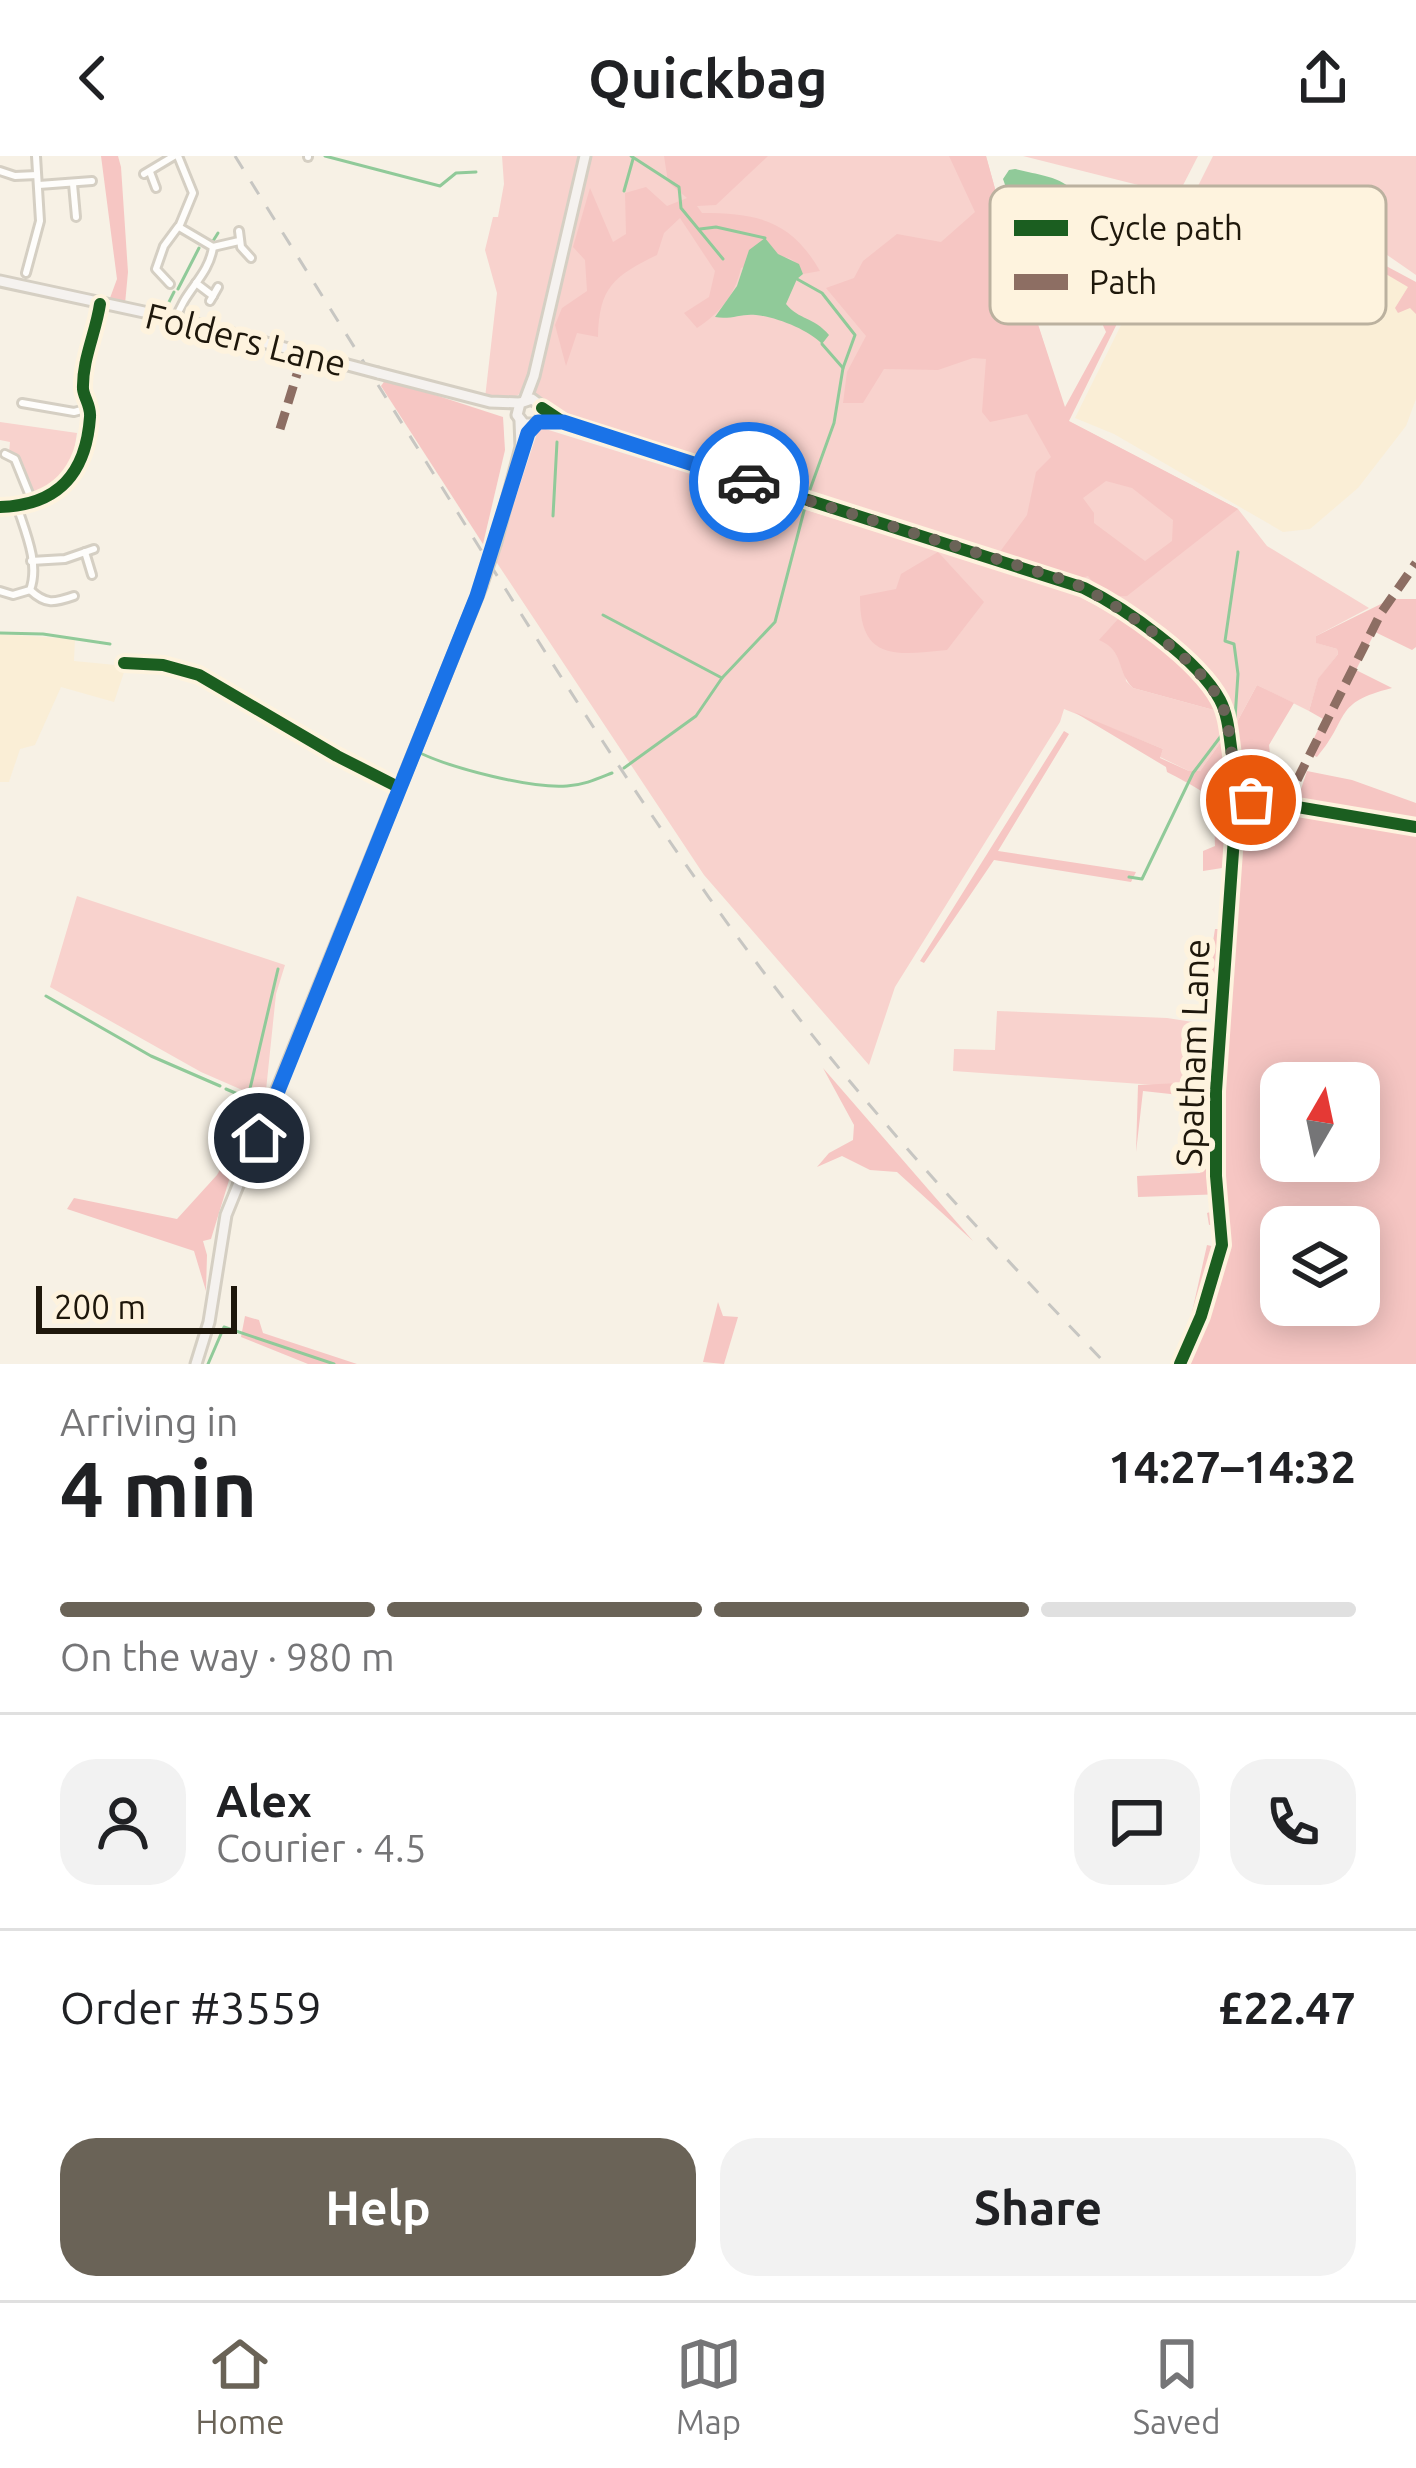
<!DOCTYPE html>
<meta charset="utf-8">
<style>
:root{--surface:#fff;--page:#f2f2f2;--text:#202124;--muted:#757577;--line:#e0e0e0;--accent:#6a6357}
body{margin:0;font-family:Ubuntu,sans-serif;background:var(--page);color:var(--text);height:100vh;display:flex;flex-direction:column;font-size:45px;white-space:nowrap}
*{box-sizing:border-box;margin:0}
p{font-size:39px;color:var(--muted)}
.icon{flex:none;width:66px;height:66px;fill:none;stroke:currentColor;stroke-width:2;stroke-linecap:round;stroke-linejoin:round}
.map{position:relative;height:1208px;overflow:hidden}
.panel{display:flex;flex-direction:column;background:var(--surface);flex:1}
.panel>*{flex:none}
.needle{width:78px;rotate:9deg}
.tools{position:absolute;left:1260px;top:906px;display:grid;gap:24px}
.tools a{display:grid;place-items:center;width:120px;height:120px;border-radius:24px;background:var(--surface);box-shadow:0 6px 30px #0003;font-size:60px}
.scale{position:absolute;left:36px;bottom:30px;width:201px;box-sizing:border-box;padding-left:12px;border:6px solid #1e170b;border-top:0;font-size:33px;line-height:42px;white-space:nowrap;color:#1e170b;-webkit-text-stroke:9px #fef3de;paint-order:stroke}
.pin{position:absolute;display:grid;place-items:center;width:102px;height:102px;color:#fff;margin:-51px;border:6px solid #fff;border-radius:50%;box-shadow:0 3px 12px #0007}
.courier{position:absolute;display:grid;place-items:center;width:120px;height:120px;margin:-60px;border:9px solid #1a73e8;border-radius:50%;background:#fff;color:#222;box-shadow:0 3px 15px #0007}
.head em{font-style:normal;font-weight:700}
.head div{display:flex;flex-direction:column-reverse}
.head{display:flex;align-items:center;justify-content:space-between;height:204px;padding:0 60px}
h1{font-size:78px;font-weight:700;line-height:90px}
.bar{display:grid;grid-template-columns:repeat(4,1fr);gap:18px 12px;align-content:center;height:144px;padding:0 60px}
.bar i{height:15px;border-radius:9px;background:var(--line)}
.bar .active{background:var(--accent)}
.bar p{grid-column:span 4}
.line{display:flex;align-items:center;gap:30px;padding:0 60px;border-top:3px solid var(--line)}
.line div{flex:1}
.round{display:grid;place-items:center;flex:none;width:126px;height:126px;border-radius:36px;background:var(--page)}
.button{display:flex;gap:24px;margin-top:auto;padding:24px 60px}
.button a{flex:1;height:138px;border-radius:36px;background:var(--accent);color:#fff;font-size:48px;font-weight:700;line-height:138px;text-align:center}
.button a+a{background:var(--page);color:var(--text)}
header{display:flex;justify-content:space-between;align-items:center;height:156px;padding:0 60px;background:var(--surface);font-size:54px;font-weight:700}
.tabs{display:flex;justify-content:space-around;align-items:center;height:168px;border-top:3px solid var(--line);background:var(--surface);font-size:33px;color:var(--muted)}
.tabs a{display:grid;justify-items:center;gap:6px}
.tabs .active{color:var(--accent)}
.map>svg:first-child{display:block}
.built{fill:#faeed6}
.green{fill:#f8d2cd}
.forest{fill:#f6c6c3;fill-rule:evenodd}
.water{fill:#90ca99}
.lines{fill:none;stroke-linecap:round;stroke-linejoin:round}
.stream{stroke:#90ca99;stroke-width:3}
.street-casing{stroke:#d5cfc3;stroke-width:12}
.secondary-casing{stroke:#d5cfc3;stroke-width:15}
.street{stroke:#fefdfb;stroke-width:6}
.secondary{stroke:#f5f2ef;stroke-width:9}
.rail{stroke:#c7c6c2;stroke-width:3;stroke-dasharray:15 15;stroke-linecap:butt}
.secondary-bridge-casing{stroke:#d5cfc3;stroke-width:15;stroke-linecap:butt}
.secondary-bridge{stroke:#f5f2ef;stroke-width:9}
.quiet{stroke:#8d6e63;stroke-width:9;stroke-dasharray:18 9;stroke-linecap:butt}
.cycleway-casing{stroke:#fef3de;stroke-width:20}
.cycleway{stroke:#1b5e20;stroke-width:12}
.done{stroke:#6a6357;stroke-width:12;stroke-dasharray:0 21.6}
.route{stroke:#1a73e8;stroke-width:15}
.labels{text-anchor:middle;dominant-baseline:central;stroke-width:12;stroke-linejoin:round;paint-order:stroke}
.street-label{font-size:36px;fill:#1e170b;stroke:#fef3de}
.key{fill:#fef3de;stroke:#bbb19f;stroke-width:3}
.key-label{font-size:33px;fill:#1e170b}
</style>
<header><svg class="icon" aria-label="back" viewBox="0 0 24 24"><path d="M15 5l-7 7 7 7"/></svg>Quickbag<svg class="icon" aria-label="share" viewBox="0 0 24 24"><path d="M12 15V3M7 8l5-5 5 5M5 13v7h14v-7"/></svg></header>
<div class="map">
<svg width="1416" height="1208" viewBox="0 0 1416 1208">
<rect width="100%" height="100%" fill="#f7f1e5"/>
<g class="built">
<polygon points="1182,46 1290,77 1323,80 1416,135 1416,243 1406,270 1358,332 1310,373 1283,376 1114,278 1075,262"/>
<polygon points="0,478 75,483 74,505 126,510 114,546 61,531 35,589 20,593 9,626 0,626"/>
</g>
<g class="green">
<path d="M502,0H986L1002,58L1013,69L1023,126L1039,137L1041,150L1033,153L1068,265L1238,353L1267,390L1369,452L1316,480L1317,487L1337,493L1338,498L1318,524L1309,555L1257,529L1236,568C1204,505 1143,453 1078,423L565,262L539,241L523,236L511,243L485,242L497,137L485,94L493,61H498L504,28Z"/>
<polygon points="1023,0 1198,0 1178,39"/>
<polygon points="1213,0 1416,0 1416,119 1328,58 1193,40"/>
<path d="M0,266L77,277C71,315 70,325 33,341L24,310L9,297L10,286L0,284Z"/>
<polygon points="539,271 1071,436 1120,462 1108,488 1124,505 1126,525 1133,532 1221,556 1225,580 1200,615 1189,615 1160,601 1163,593 1064,553 1060,566 895,831 869,909 704,719 495,404"/>
<polygon points="77,740 285,809 276,838 265,944 201,916 50,831"/>
<polygon points="997,855 1167,862 1206,868 1213,926 1170,930 953,915 954,893 995,894"/>
</g>
<g class="forest">
<polygon points="101,0 118,0 121,11 128,116 125,148 110,142 117,123"/>
<path d="M664,0H768L716,49L697,50L702,57C757,57 791,64 820,115L803,118C790,88 764,104 741,112C735,139 720,157 697,172L684,157L709,141L715,115L680,62L664,77L657,99C614,120 599,131 598,181L577,177L566,210L555,169L562,152L587,135L585,104L573,91L590,32L613,86L626,78L625,37L646,31L667,50L687,42L668,26Z"/>
<path d="M949,0H986L1002,58L1013,69L1023,126L1039,137L1041,150L1033,153L1065,251L1106,176L1096,154L1100,142L1113,141L1120,152L1173,45L1177,46L1069,265L1238,353L1127,440C1111,442 1096,431 1088,420L1081,422L999,397L1027,359L1036,316L1051,301L1027,258L990,266L982,256L986,203L973,202L938,214L884,213L863,247H843L847,216L866,180L826,132L854,122L863,105L897,78L941,86L975,56ZM1106,325L1132,332L1173,364L1172,385L1145,405L1094,367V357L1083,342Z"/>
<polygon points="1319,74 1416,126 1416,158 1410,152 1398,157 1395,152 1408,131 1323,81 1312,81 1312,76"/>
<polygon points="386,223 503,261 505,294 483,388 381,230"/>
<path d="M938,396L984,446L947,494C897,499 859,506 860,440L896,433L901,418Z"/>
<path d="M1085,438C1124,458 1207,514 1221,556L1133,532C1116,515 1125,495 1099,484L1119,462L1081,440Z"/>
<path d="M1391,443H1416V491L1412,494L1375,476L1356,514L1392,532C1332,547 1351,561 1317,601L1307,597L1323,563L1309,555L1318,523L1338,498L1337,493L1316,487V480Z"/>
<polygon points="1257,529 1294,547 1269,589 1272,617 1294,625 1283,643 1250,630 1245,620 1236,568"/>
<path d="M1074,556L1163,593L1160,602L1189,615H1200L1225,580L1229,666L1258,645L1295,651L1307,615L1352,624L1416,647V1208H1171L1190,1165L1207,1089L1229,1094V1067L1209,1069L1207,1057L1226,1051L1225,1038L1138,1041L1137,1020L1200,1017L1203,1006L1223,1004L1207,942L1143,935L1136,996L1138,929L1222,925L1224,901L1211,899L1206,868L1223,873L1222,818L1208,817L1215,773H1227L1235,710L1203,715V695L1215,690C1215,637 1214,641 1167,616L1166,611ZM1281,927H1359V1005H1281ZM1281,1071H1359V1149H1281Z"/>
<polygon points="1064,575 1069,578 998,695 1136,716 1131,726 994,704 924,807 920,805"/>
<polygon points="823,912 973,1085 897,1016 870,1014 842,1000 817,1011 829,997 853,984 854,969"/>
<polygon points="235,988 245,991 230,1021 211,1083 203,1085 207,1099 206,1135 194,1095 67,1053 74,1042 177,1063 217,1019"/>
<polygon points="718,1146 723,1160 738,1161 724,1208 703,1206"/>
<polygon points="245,1160 259,1164 263,1177 357,1208 308,1208 241,1181"/>
</g>
<g class="water">
<path d="M1015,13C1052,22 1082,22 1081,66C1080,86 1078,95 1067,111L1020,89L1021,75L1003,23L1009,14Z"/>
<path d="M765,82L778,98L799,108L803,118L797,123L786,148C799,164 814,161 829,179L822,188C809,174 776,161 756,159C742,157 731,164 715,161L737,130L749,94Z"/>
</g>
<g class="lines">
<g class="stream">
<polyline points="325,0 440,30 456,17 476,16"/>
<polyline points="631,0 679,31 681,52 723,103"/>
<polyline points="624,35 633,3"/>
<polyline points="700,73 716,71 765,82"/>
<polyline points="213,85 218,77"/>
<polyline points="797,123 822,137 855,179 843,212 834,267 808,339"/>
<polyline points="178,133 199,92"/>
<polyline points="166,152 174,136"/>
<polyline points="822,188 843,212"/>
<polyline points="553,360 557,286"/>
<polyline points="603,459 722,522"/>
<polyline points="0,477 43,478 110,488"/>
<polyline points="1235,562 1238,518 1234,488 1225,485 1238,396"/>
<path d="M420,597C452,612 531,633 567,630C584,629 597,623 612,617"/>
<polyline points="624,612 696,560 722,522 775,466 805,351"/>
<polyline points="1129,721 1142,723 1193,617 1224,576"/>
<polyline points="46,840 151,900 220,930"/>
<polyline points="226,933 247,942"/>
<polyline points="250,934 264,940"/>
<polyline points="249,937 278,813"/>
<polyline points="245,984 247,945"/>
<polyline points="208,1208 224,1171 334,1208"/>
</g>
<defs>
<g id="street">
<polyline points="308,1 308,0"/>
<polyline points="0,15 15,20 37,19"/>
<polyline points="150,16 156,32"/>
<polyline points="144,18 174,0"/>
<polyline points="73,28 76,61"/>
<polyline points="39,29 92,25"/>
<polyline points="239,75 241,91 251,102"/>
<polyline points="213,91 239,85"/>
<polyline points="26,117 40,65 36,0"/>
<polyline points="196,127 213,140"/>
<polyline points="170,128 156,113 164,90 178,71"/>
<polyline points="210,145 218,131"/>
<path d="M176,163C184,135 209,120 213,91L179,71L193,37L178,0"/>
<polyline points="22,247 74,256 89,252"/>
<polyline points="5,298 15,303 32,345"/>
<path d="M0,351C58,349 86,318 90,261C91,250 84,242 83,233C82,204 96,176 100,148"/>
<polyline points="85,396 92,419"/>
<polyline points="31,405 65,403 94,393"/>
<path d="M30,434C46,449 54,447 74,440"/>
<path d="M0,435L13,439L30,434C40,408 25,375 17,350"/>
<polyline points="124,507 163,509 199,519 337,600 400,632"/>
</g>
<g id="secondary">
<polyline points="0,125 181,164 344,208"/>
<polyline points="378,217 490,246 519,247"/>
<polyline points="525,244 534,220 585,0"/>
<path d="M542,252L541,263L535,268H524L517,259L520,247L532,243L563,266L1084,432C1125,452 1198,503 1220,544C1239,580 1219,632 1268,646L1416,671"/>
<polyline points="496,386 521,291 520,265"/>
<polyline points="196,1208 209,1166 226,1059 481,431"/>
<polyline points="1180,1208 1201,1160 1222,1089 1216,1020 1216,935 1238,625"/>
</g>
</defs>
<use href="#street" class="street-casing"/>
<use href="#secondary" class="secondary-casing"/>
<use href="#street" class="street"/>
<use href="#secondary" class="secondary"/>
<path class="rail" d="M235,0C315,129 396,257 476,386C566,530 657,674 759,810C864,951 984,1081 1106,1208"/>
<defs>
<g id="secondary-bridge">
<polyline points="344,208 378,217"/>
<polyline points="481,431 496,386"/>
</g>
</defs>
<use href="#secondary-bridge" class="secondary-bridge-casing"/>
<use href="#secondary-bridge" class="secondary-bridge"/>
<g class="quiet">
<polyline points="280,273 297,218"/>
<polyline points="1285,648 1381,457 1416,407"/>
</g>
<defs>
<g id="cycleway">
<path d="M542,252L563,266L1084,432C1125,452 1198,503 1220,544C1239,580 1219,632 1268,646L1416,671"/>
<path d="M0,351C58,349 86,318 90,261C91,250 84,242 83,233C82,204 96,176 100,148"/>
<polyline points="124,507 163,509 199,519 337,600 400,632"/>
<polyline points="1180,1208 1201,1160 1222,1089 1216,1020 1216,935 1238,625"/>
</g>
</defs>
<use href="#cycleway" class="cycleway-casing"/>
<use href="#cycleway" class="cycleway"/>
</g>
<g class="lines">
<path class="done" d="M749,326L1071,426C1114,445 1203,505 1222,549C1236,580 1223,621 1256,642L1251,644"/>
<polyline class="route" points="259,982 477,440 528,277 538,266 563,266 749,326"/>
</g>
<g class="labels">
<g class="street-label">
<text transform="translate(246 183) rotate(14)">Folders Lane</text>
<text transform="translate(1192 897) rotate(-88)">Spatham Lane</text>
</g>
</g>
<rect x="990" y="30" width="396" height="138" rx="18" class="key"/>
<rect x="1014" y="64" width="54" height="16" fill="#1b5e20"/>
<rect x="1014" y="118" width="54" height="16" fill="#8d6e63"/>
<g class="key-label">
<text x="1089" y="84">Cycle path</text>
<text x="1089" y="138">Path</text>
</g>
</svg>
<div class="tools">
<a><svg class="needle" viewBox="-14 -14 28 28"><path d="M0-13l5 13h-10z" fill="#e53935"/><path d="M0 13l5-13h-10z" fill="#757577"/></svg></a>
<a><svg class="icon" aria-label="layers" viewBox="0 0 24 24"><path d="M12 4l9 5-9 5-9-5zM3 14l9 5 9-5"/></svg></a>
</div>
<div class="scale">200 m</div>
<div class="pin" style="left:1251px;top:644px;background:#ea580c"><svg class="icon" aria-label="bag" viewBox="0 0 24 24"><path d="M5 8h14l-1 12H6zM9 8a3 3 0 0 1 6 0"/></svg></div>
<div class="pin" style="left:259px;top:982px;background:#1f2937"><svg class="icon" aria-label="home" viewBox="0 0 24 24"><path d="M3 11l9-7 9 7M6 9v11h12V9"/></svg></div>
<div class="courier" style="left:749px;top:326px"><svg class="icon" aria-label="car" viewBox="0 0 24 24"><path d="M5 17H2v-5l4-1 3-4h7l3 4 3 1v5h-3M9 17h6M6 11h13"/><circle cx="7" cy="17" r="2"/><circle cx="17" cy="17" r="2"/></svg></div>
</div>
<section class="panel">
<div class="head"><div><h1>4 min</h1><p>Arriving in</p></div><em>14:27–14:32</em></div>
<div class="bar"><i class="active"></i><i class="active"></i><i class="active"></i><i></i><p>On the way · 980 m</p></div>
<div class="line" style="height:216px"><a class="round"><svg class="icon" aria-label="person" viewBox="0 0 24 24"><circle cx="12" cy="8" r="4"/><path d="M4 21q1-7 8-7t8 7"/></svg></a><div><b>Alex</b><p>Courier · 4.5</p></div><a class="round"><svg class="icon" aria-label="chat" viewBox="0 0 24 24"><path d="M4 5h16v11H9l-5 4z"/></svg></a><a class="round"><svg class="icon" aria-label="phone" viewBox="0 0 24 24"><path d="M5 4h4l2 5-3 2q2 4 5 5l2-3 5 2v4C11 20 4 13 5 4z"/></svg></a></div>
<div class="line" style="height:156px"><div>Order #3559</div><b>£22.47</b></div>
<div class="button"><a>Help</a><a>Share</a></div>
</section>
<nav class="tabs">
<a class="active"><svg class="icon" aria-label="home" viewBox="0 0 24 24"><path d="M3 11l9-7 9 7M6 9v11h12V9"/></svg>Home</a>
<a><svg class="icon" aria-label="map" viewBox="0 0 24 24"><path d="M3 6l6-2 6 2 6-2v14l-6 2-6-2-6 2zM9 4v14M15 6v14"/></svg>Map</a>
<a><svg class="icon" aria-label="saved" viewBox="0 0 24 24"><path d="M7 4h10v16l-5-4-5 4z"/></svg>Saved</a>
</nav>
